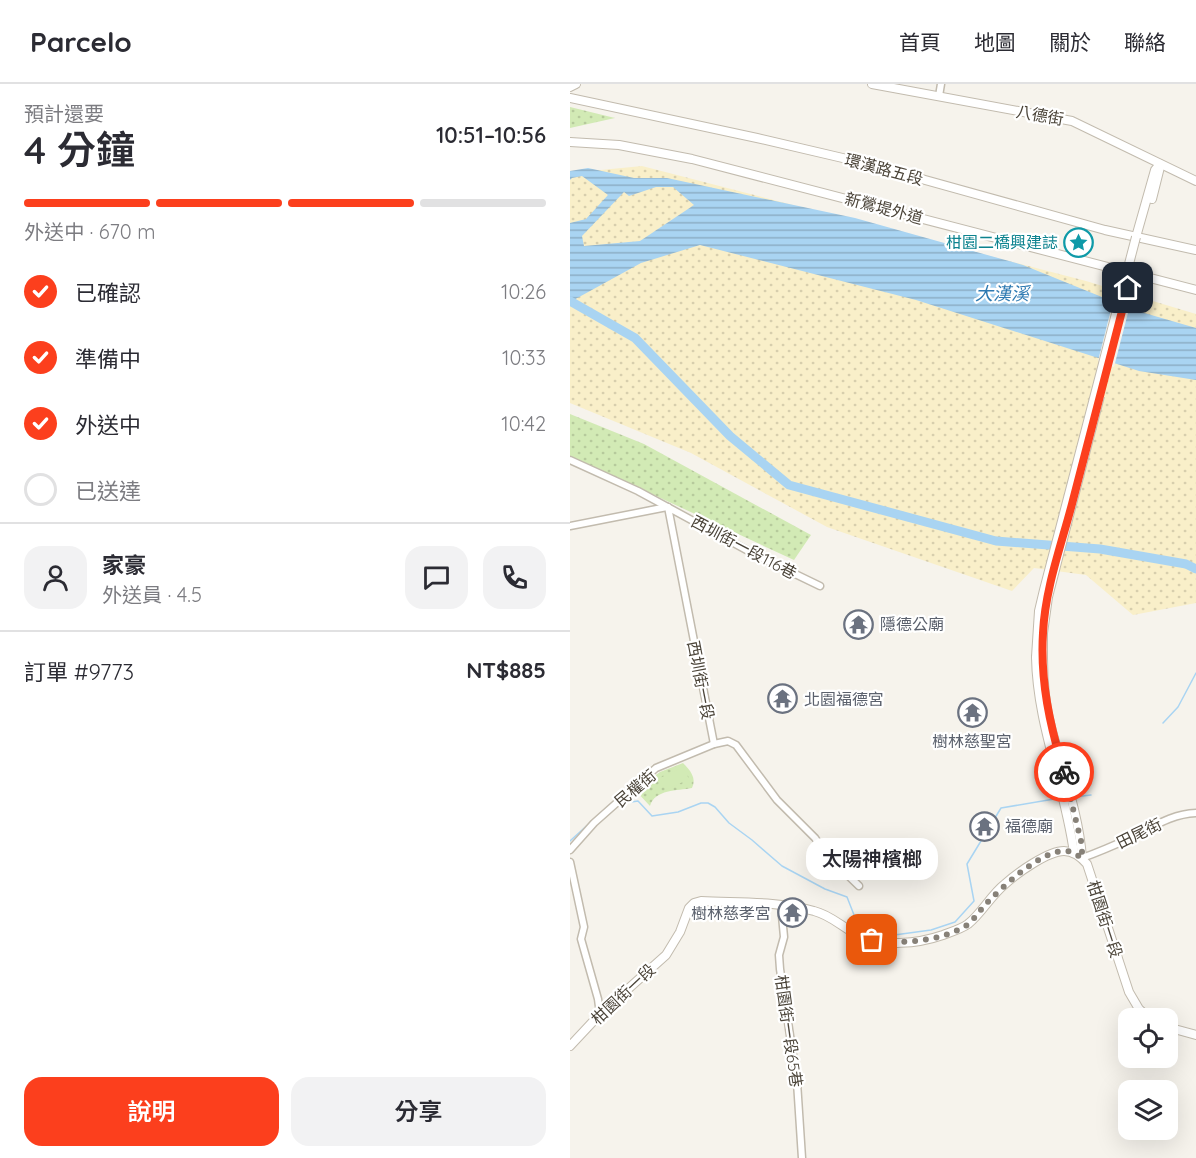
<!DOCTYPE html>
<html lang="zh-TW">
<meta charset="utf-8">
<style>
:root{--surface:#fff;--page:#f2f2f3;--text:#2b2b33;--muted:#7c7c81;--line:#e1e1e2;--accent:#fc3f1d}
body{margin:0;font-family:Quicksand,"Noto Sans TC",sans-serif;background:var(--page);color:var(--text);height:100vh;display:flex;flex-direction:column;font-size:22px;white-space:nowrap}
*{box-sizing:border-box;margin:0}
p{font-size:20px;color:var(--muted)}
.icon{flex:none;width:33px;height:33px;fill:none;stroke:currentColor;stroke-width:2;stroke-linecap:round;stroke-linejoin:round}
.map{position:relative;flex:1;overflow:hidden}
.drawer{display:flex;flex-direction:column;background:var(--surface);width:570px}
.drawer>*{flex:none}
.tools{position:absolute;left:548px;top:924px;display:grid;gap:12px}
.tools a{display:grid;place-items:center;width:60px;height:60px;border-radius:12px;background:var(--surface);box-shadow:0 6px 24px #0002;font-size:30px}
.pin{position:absolute;display:grid;place-items:center;width:51px;height:51px;color:#fff;margin:-26px;border-radius:12px;box-shadow:0 3px 9px #0006}
.courier{position:absolute;display:grid;place-items:center;width:60px;height:60px;margin:-30px;border:4px solid #fc3f1d;border-radius:50%;background:#fff;color:#222;box-shadow:0 2px 8px #0007}
.bubble{position:absolute;height:42px;border-radius:18px;background:var(--surface);box-shadow:0 6px 24px #0002;font-size:20px;font-weight:600;line-height:42px;text-align:center}
.headline em{font-style:normal;font-weight:600}
.headline div{display:flex;flex-direction:column-reverse}
.headline{display:flex;align-items:center;justify-content:space-between;height:102px;padding:0 24px}
h1{font-size:39px;font-weight:600;line-height:45px}
.bar{display:grid;grid-template-columns:repeat(4,1fr);gap:9px 6px;align-content:center;height:72px;padding:0 24px}
.bar i{height:8px;border-radius:4px;background:var(--line)}
.bar .current{background:var(--accent)}
.bar p{grid-column:span 4}
.line{display:flex;align-items:center;gap:15px;padding:0 24px;border-top:2px solid var(--line)}
.line div{flex:1}
.round{display:grid;place-items:center;flex:none;width:63px;height:63px;border-radius:18px;background:var(--page)}
ol{padding:0 24px;list-style:none}
li{display:flex;align-items:center;gap:18px;height:66px}
li p{margin-inline-start:auto}
li .icon{padding:6px;border-radius:50%;background:var(--accent);color:#fff;stroke-width:4}
li:last-child{color:var(--muted)}
li i{width:33px;height:33px;border:3px solid var(--line);border-radius:50%}
.button{display:flex;gap:12px;margin-top:auto;padding:12px 24px}
.button a{flex:1;height:69px;border-radius:18px;background:var(--accent);color:#fff;font-size:24px;font-weight:600;line-height:69px;text-align:center}
.button a+a{background:var(--page);color:var(--text)}
header{display:flex;align-items:center;gap:36px;box-sizing:border-box;height:84px;padding:0 30px;background:var(--surface);border-bottom:2px solid var(--line)}
header strong{font-size:28px}
nav{display:flex;gap:33px;margin-inline-start:auto;font-size:21px}
main{display:flex;flex:1;min-height:0}
.map>svg:first-child{display:block}
.sand{fill:url(#sand-dots)}
.park{fill:url(#park-dots)}
.pitch{fill:#d2eab5}
.water{fill:url(#water-rules);fill-rule:evenodd}
.pier{fill:#f6f3ec}
.lines{fill:none;stroke-linecap:round;stroke-linejoin:round}
.stream{stroke:#a9d4f2;stroke-width:1.5}
.river{stroke:#a9d4f2;stroke-width:9}
.minor-casing{stroke:#c2bbae;stroke-width:9}
.tertiary-casing{stroke:#c2bbae;stroke-width:10}
.minor{stroke:#fff;stroke-width:6}
.tertiary{stroke:#fff;stroke-width:8}
.tertiary-bridge-casing{stroke:#c2bbae;stroke-width:10;stroke-linecap:butt}
.tertiary-bridge{stroke:#fff;stroke-width:8}
.done{stroke:#878178;stroke-width:6;stroke-dasharray:0 10.8}
.route{stroke:#fc3f1d;stroke-width:8}
.labels{text-anchor:middle;dominant-baseline:central;stroke-width:4.5;stroke-linejoin:round;paint-order:stroke}
.street-label{font-size:16px;fill:#4b4439;stroke:#fff}
.culture-label{font-size:16px;fill:#0d838f;stroke:#fff;text-anchor:end}
.worship-label{font-size:16px;fill:#5b616d;stroke:#fff;text-anchor:start}
.water-label{font-size:18px;font-style:italic;fill:#2e7ab2;stroke:#fff}
</style>
<header>
<strong>Parcelo</strong>
<nav><a>首頁</a><a>地圖</a><a>關於</a><a>聯絡</a></nav>
</header>
<main>
<section class="drawer">
<div class="headline"><div><h1>4 分鐘</h1><p>預計還要</p></div><em>10:51–10:56</em></div>
<div class="bar"><i class="current"></i><i class="current"></i><i class="current"></i><i></i><p>外送中 · 670 m</p></div>
<ol>
<li><svg class="icon" aria-label="check" viewBox="0 0 24 24"><path d="M5 12l5 5 9-10"/></svg>已確認<p>10:26</p></li>
<li><svg class="icon" aria-label="check" viewBox="0 0 24 24"><path d="M5 12l5 5 9-10"/></svg>準備中<p>10:33</p></li>
<li><svg class="icon" aria-label="check" viewBox="0 0 24 24"><path d="M5 12l5 5 9-10"/></svg>外送中<p>10:42</p></li>
<li><i></i>已送達</li>
</ol>
<div class="line" style="height:108px"><a class="round"><svg class="icon" aria-label="person" viewBox="0 0 24 24"><circle cx="12" cy="8" r="4"/><path d="M4 21q1-7 8-7t8 7"/></svg></a><div><b>家豪</b><p>外送員 · 4.5</p></div><a class="round"><svg class="icon" aria-label="chat" viewBox="0 0 24 24"><path d="M4 5h16v11H9l-5 4z"/></svg></a><a class="round"><svg class="icon" aria-label="phone" viewBox="0 0 24 24"><path d="M5 4h4l2 5-3 2q2 4 5 5l2-3 5 2v4C11 20 4 13 5 4z"/></svg></a></div>
<div class="line" style="height:78px"><div>訂單 #9773</div><b>NT$885</b></div>
<div class="button"><a>說明</a><a>分享</a></div>
</section>
<div class="map">
<svg width="626" height="1074" viewBox="0 0 626 1074">
<defs>
<pattern id="sand-dots" width="8" height="8" patternUnits="userSpaceOnUse" patternTransform="scale(1.5)"><rect width="8" height="8" fill="#f9efc9"/><path d="M2 2h.1M6 6h.1" fill="none" stroke="#d7cead" stroke-width="1.8" stroke-linecap="round"/></pattern>
<pattern id="park-dots" width="8" height="8" patternUnits="userSpaceOnUse" patternTransform="scale(1.5)"><rect width="8" height="8" fill="#d2eab5"/><path d="M2 2h.1M6 6h.1" fill="none" stroke="#b6ca9c" stroke-width="1.8" stroke-linecap="round"/></pattern>
<pattern id="water-rules" width="6" height="5" patternUnits="userSpaceOnUse" patternTransform="scale(1.5)"><rect width="6" height="5" fill="#a9d4f2"/><path d="M0 2.5h6" fill="none" stroke="#8caec5"/></pattern>
</defs>
<rect width="100%" height="100%" fill="#f6f3ec"/>
<polygon class="sand" points="72,82 516,197 626,230 626,519 563,531 516,491 464,484 442,507 257,443 121,369 0,319 0,89"/>
<g class="park">
<polygon points="0,23 45,34 0,44"/>
<polygon points="0,330 74,360 241,451 224,476 0,372"/>
<path d="M113,679C120,686 127,694 122,704C107,707 85,705 80,722L65,706L90,688Z"/>
</g>
<polygon class="pitch" points="113,683 119,695 96,706 90,694"/>
<path class="water" d="M18,84L64,94H97L285,134L453,181L564,226L626,244V296L569,287L346,216L130,161L71,179L0,218V139L16,135L38,111L12,92L2,94L0,96V87ZM86,103H103L124,121L70,157L14,162L12,152L54,108L59,112Z"/>
<polygon class="pier" points="544,214 560,221 544,283 528,277"/>
<g class="lines">
<g class="stream">
<polyline points="593,639 608,623 626,589"/>
<polyline points="504,713 521,711"/>
<polyline points="56,716 61,718 68,717 82,732 108,728 131,719 138,719 145,723 159,739 182,756 212,782 255,805 277,813 286,836 296,846 317,852 361,846 385,838 404,817 397,780 431,724 490,714"/>
<polyline points="0,757 22,737"/>
</g>
<polyline class="river" points="0,217 65,254 160,352 219,401 426,457 530,465 616,480 626,485"/>
<defs>
<g id="minor">
<polyline points="369,12 371,0"/>
<polyline points="0,376 68,407 184,470 250,502"/>
<polyline points="98,423 144,660"/>
<polyline points="0,442 97,423"/>
<polyline points="0,766 24,739 86,684 144,660 158,657 166,661 207,716 245,754 256,770 289,802"/>
<path d="M512,774C529,768 545,761 560,754C583,743 601,730 626,729"/>
<polyline points="0,778 14,843 11,855 28,915 30,930"/>
<polyline points="211,821 214,853 209,871 210,885 227,998 232,1074"/>
</g>
<g id="tertiary">
<polyline points="302,0 502,37 626,97"/>
<polyline points="0,3 6,0"/>
<polyline points="0,14 187,54 294,79 535,146 626,166"/>
<polyline points="0,58 49,61 122,75 626,206"/>
<polyline points="582,115 590,83"/>
<polyline points="566,153 585,86 590,80"/>
<path d="M466,573C467,640 495,702 504,769"/>
<path d="M473,574C473,597 475,621 481,643C492,686 509,730 512,774"/>
<polyline points="597,943 626,951"/>
<path d="M0,962L30,930L96,871L110,848L119,824L124,819L131,817C168,819 208,817 244,827C261,831 273,844 288,851C314,863 347,860 373,851C381,848 391,845 398,840C412,829 421,811 435,800C447,789 478,767 494,767C504,767 511,773 517,780L559,908L569,925L579,934"/>
</g>
</defs>
<use href="#minor" class="minor-casing"/>
<use href="#tertiary" class="tertiary-casing"/>
<use href="#minor" class="minor"/>
<use href="#tertiary" class="tertiary"/>
<defs>
<g id="tertiary-bridge">
<polyline points="466,573 469,527 474,506 566,153"/>
<polyline points="473,574 473,549 478,513 530,312"/>
</g>
</defs>
<use href="#tertiary-bridge" class="tertiary-bridge-casing"/>
<use href="#tertiary-bridge" class="tertiary-bridge"/>
</g>
<g class="lines">
<path class="done" d="M302,856C332,860 370,858 397,841C404,836 409,827 416,820C431,804 472,765 496,767C502,767 507,771 512,774V761L494,688"/>
<path class="route" d="M494,688C480,642 470,597 473,549C475,505 491,462 502,420C521,348 539,276 558,204"/>
</g>
<defs>
<symbol id="sight-ring" viewBox="-11 -11 22 22"><circle r="9.5" fill="#fff" stroke="#0f9aa8" stroke-width="1.5"/><path d="M0-6L1.8-2.2L6-1.7L2.9 1.2L3.7 5.4L0 3.3L-3.7 5.4L-2.9 1.2L-6-1.7L-1.8-2.2Z" fill="#0f9aa8"/></symbol>
<symbol id="temple-ring" viewBox="-11 -11 22 22"><circle r="9.5" fill="#fff" stroke="#6b7280" stroke-width="1.5"/><path d="M0-6L5-2H3V0L6.5 2.5H4V6H1.5V3h-3V6H-4V2.5H-6.5L-3 0V-2H-5Z" fill="#6b7280"/></symbol>
</defs>
<g fill-rule="evenodd">
<use href="#sight-ring" x="492" y="142" width="33" height="33"/>
<use href="#temple-ring" x="272" y="524" width="33" height="33"/>
<use href="#temple-ring" x="196" y="598" width="33" height="33"/>
<use href="#temple-ring" x="386" y="612" width="33" height="33"/>
<use href="#temple-ring" x="398" y="726" width="33" height="33"/>
<use href="#temple-ring" x="206" y="812" width="33" height="33"/>
</g>
<g class="labels">
<g class="street-label">
<text transform="translate(470 31) rotate(10)">八德街</text>
<text transform="translate(314 85) rotate(15)">環漢路五段</text>
<text transform="translate(314 124) rotate(15)">新鶯堤外道</text>
<text transform="translate(174 463) rotate(28)">西圳街一段116巷</text>
<text transform="translate(131 596) rotate(79)">西圳街一段</text>
<text transform="translate(65 704) rotate(-40)">民權街</text>
<text transform="translate(569 749) rotate(-26)">田尾街</text>
<text transform="translate(535 835) rotate(72)">柑園街一段</text>
<text transform="translate(53 910) rotate(-43)">柑園街一段</text>
<text transform="translate(219 947) rotate(82)">柑園街一段65巷</text>
</g>
<g class="culture-label">
<text x="488" y="158">柑園二橋興建誌</text>
</g>
<g class="worship-label">
<text x="310" y="540">隱德公廟</text>
<text x="234" y="615">北園福德宮</text>
<text x="402" y="657" text-anchor="middle">樹林慈聖宮</text>
<text x="435" y="742">福德廟</text>
<text x="201" y="829" text-anchor="end">樹林慈孝宮</text>
</g>
<g class="water-label">
<text x="432" y="209">大漢溪</text>
</g>
</g>
</svg>
<div class="tools">
<a><svg class="icon" aria-label="locate" viewBox="0 0 24 24"><circle cx="12" cy="12" r="6"/><path d="M12 2v4M12 18v4M2 12h4M18 12h4"/></svg></a>
<a><svg class="icon" aria-label="layers" viewBox="0 0 24 24"><path d="M12 4l9 5-9 5-9-5zM3 14l9 5 9-5"/></svg></a>
</div>
<div class="pin" style="left:302px;top:856px;background:#ea580c"><svg class="icon" aria-label="bag" viewBox="0 0 24 24"><path d="M5 8h14l-1 12H6zM9 8a3 3 0 0 1 6 0"/></svg></div>
<div class="pin" style="left:558px;top:204px;background:#1f2937"><svg class="icon" aria-label="home" viewBox="0 0 24 24"><path d="M3 11l9-7 9 7M6 9v11h12V9"/></svg></div>
<div class="courier" style="left:494px;top:688px"><svg class="icon" aria-label="bike" viewBox="0 0 24 24"><circle cx="6" cy="16" r="4"/><circle cx="18" cy="16" r="4"/><path d="M6 16l4-8h5l3 8M10 8l3 8H6M13 5h3"/></svg></div>
<div class="bubble" style="left:236px;top:754px;width:132px">太陽神檳榔</div>
</div>
</main>
